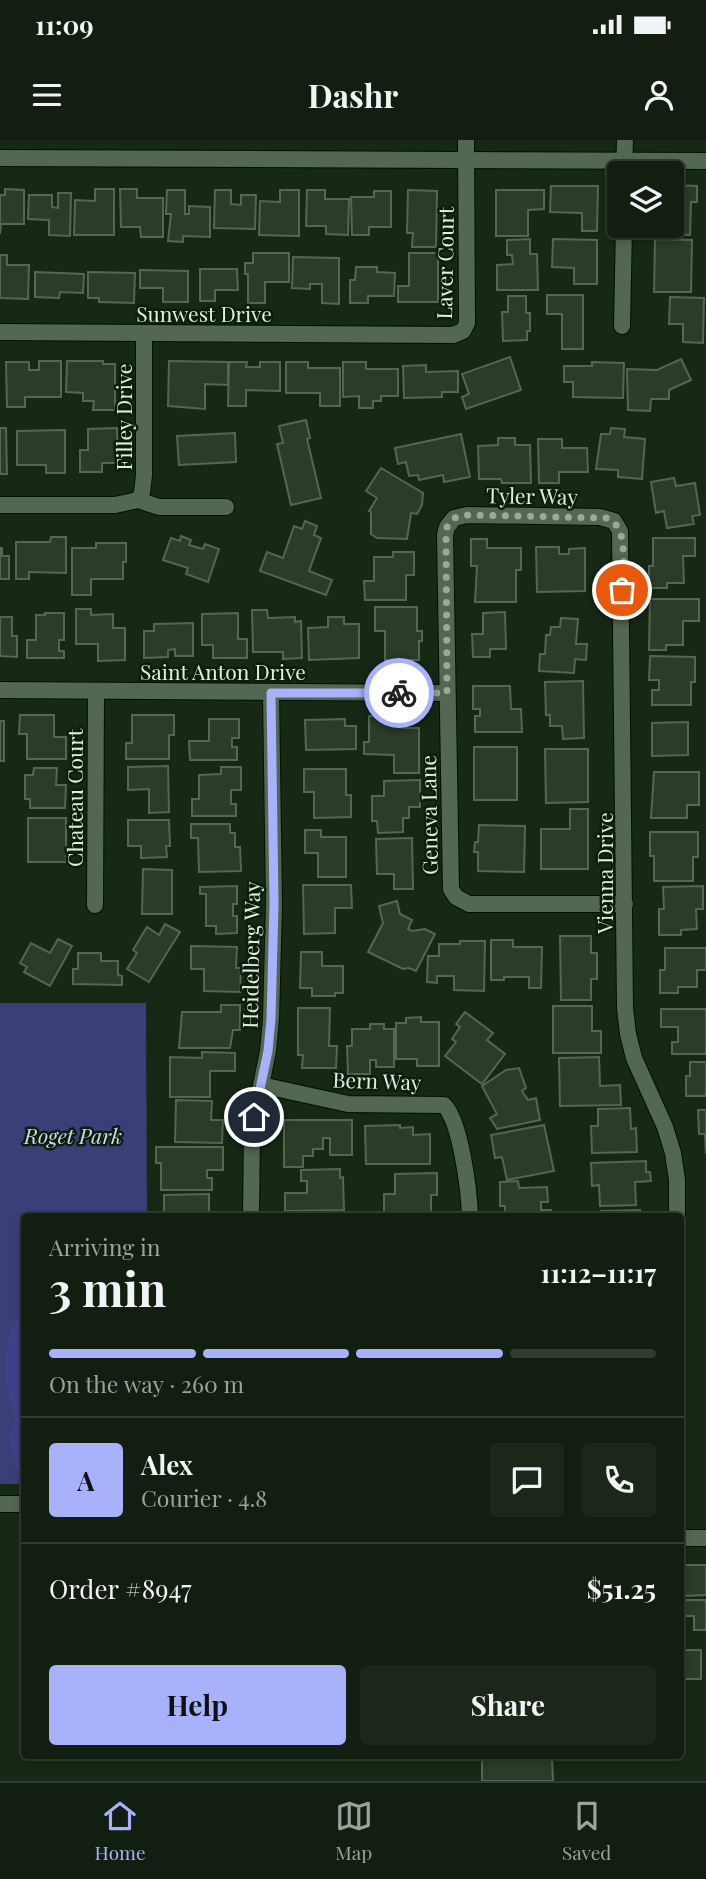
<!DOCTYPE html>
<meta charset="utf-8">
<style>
:root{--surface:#111e10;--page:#1a2719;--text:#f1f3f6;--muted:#9ca29f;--line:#303c30;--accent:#a7b1fc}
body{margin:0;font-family:"Playfair Display",serif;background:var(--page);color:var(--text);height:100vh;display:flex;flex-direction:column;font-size:26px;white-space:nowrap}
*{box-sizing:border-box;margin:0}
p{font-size:23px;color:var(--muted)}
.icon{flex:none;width:38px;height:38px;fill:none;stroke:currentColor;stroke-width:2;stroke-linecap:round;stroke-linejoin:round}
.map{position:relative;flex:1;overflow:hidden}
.drawer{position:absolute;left:21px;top:1073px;width:663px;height:546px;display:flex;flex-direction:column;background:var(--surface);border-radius:7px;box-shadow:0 4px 10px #0003,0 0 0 2px var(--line)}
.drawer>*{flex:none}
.tools{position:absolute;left:607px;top:21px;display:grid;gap:14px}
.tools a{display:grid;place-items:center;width:77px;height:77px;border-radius:7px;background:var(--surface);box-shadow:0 4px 10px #0003,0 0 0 2px var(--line);font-size:35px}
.pin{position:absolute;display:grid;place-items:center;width:60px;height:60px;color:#fff;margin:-30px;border:4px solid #fff;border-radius:50%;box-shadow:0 2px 7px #0007}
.courier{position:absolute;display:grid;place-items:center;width:70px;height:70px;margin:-35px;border:5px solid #a7b1fc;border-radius:50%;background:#fff;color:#222;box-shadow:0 2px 9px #0007}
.head em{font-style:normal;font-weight:700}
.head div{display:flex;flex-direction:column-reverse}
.head{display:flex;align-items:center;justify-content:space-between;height:119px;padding:0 28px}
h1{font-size:46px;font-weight:700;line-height:52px}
.bar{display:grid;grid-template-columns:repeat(4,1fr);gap:10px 7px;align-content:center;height:84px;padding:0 28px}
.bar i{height:9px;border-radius:5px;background:var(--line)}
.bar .on{background:var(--accent)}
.bar p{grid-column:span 4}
.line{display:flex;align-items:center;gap:18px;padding:0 28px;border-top:2px solid var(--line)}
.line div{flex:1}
.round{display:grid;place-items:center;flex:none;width:74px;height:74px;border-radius:7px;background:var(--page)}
.cta{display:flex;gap:14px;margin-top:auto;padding:14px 28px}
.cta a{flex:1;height:80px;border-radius:7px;background:var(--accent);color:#111;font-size:28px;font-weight:700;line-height:80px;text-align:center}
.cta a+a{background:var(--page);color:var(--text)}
.status{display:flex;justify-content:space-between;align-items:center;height:49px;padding:0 35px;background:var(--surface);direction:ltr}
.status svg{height:19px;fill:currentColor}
header{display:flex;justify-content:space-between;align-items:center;height:91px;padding:0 28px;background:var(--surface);font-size:32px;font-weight:700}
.tab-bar{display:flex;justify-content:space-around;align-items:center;height:98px;border-top:2px solid var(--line);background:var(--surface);font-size:19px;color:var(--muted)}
.tab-bar a{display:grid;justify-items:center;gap:4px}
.tab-bar .on{color:var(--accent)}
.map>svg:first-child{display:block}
.green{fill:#3b3f78}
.forest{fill:#3f428b}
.building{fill:#2b3c29;stroke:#546752;stroke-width:2}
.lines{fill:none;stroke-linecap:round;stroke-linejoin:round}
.minor-casing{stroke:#031002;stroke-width:18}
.minor{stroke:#546752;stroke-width:16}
.done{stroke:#9ba89a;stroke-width:7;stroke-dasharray:0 12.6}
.route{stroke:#a7b1fc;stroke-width:9}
.labels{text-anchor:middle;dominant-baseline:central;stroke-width:5;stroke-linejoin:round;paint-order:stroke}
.street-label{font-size:21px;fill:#e2ede1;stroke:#0e1e0c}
.park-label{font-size:21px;font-style:italic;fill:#d3d6ec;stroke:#0e1e0c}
</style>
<div class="status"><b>11:09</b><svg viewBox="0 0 49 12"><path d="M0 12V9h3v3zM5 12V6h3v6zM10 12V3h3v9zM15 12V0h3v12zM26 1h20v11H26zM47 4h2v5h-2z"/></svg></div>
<header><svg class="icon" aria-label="menu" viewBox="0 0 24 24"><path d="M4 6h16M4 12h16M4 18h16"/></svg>Dashr<svg class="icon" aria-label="person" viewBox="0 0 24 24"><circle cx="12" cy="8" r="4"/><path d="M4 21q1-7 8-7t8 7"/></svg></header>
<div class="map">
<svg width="706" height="1641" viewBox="0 0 706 1641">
<rect width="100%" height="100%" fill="#172815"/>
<polygon class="green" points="0,863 146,863 147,1076 24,1076 24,1344 0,1344"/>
<polygon class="forest" points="24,1178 24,1328 18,1328 9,1299 15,1278 5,1240 5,1219 10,1193 15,1182"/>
<g class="building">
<polygon points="672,45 697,46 697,62 691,62 690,95 653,94 653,86 672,86"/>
<polygon points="551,46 598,46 597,91 582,91 582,73 550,72"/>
<polygon points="5,49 24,50 24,84 1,84 0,94 0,55 5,55"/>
<polygon points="95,49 114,49 114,95 74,95 75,60 95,61"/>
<polygon points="120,49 137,49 137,58 163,58 163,97 141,97 140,87 121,87"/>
<polygon points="167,50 185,50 185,74 189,74 189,66 210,67 210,97 183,96 183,102 168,101 171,74 166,74"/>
<polygon points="215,50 231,50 231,64 241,65 241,55 256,55 255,89 214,88"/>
<polygon points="280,50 299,50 299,96 259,95 260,61 280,62"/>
<polygon points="307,50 325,50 325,59 349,59 348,95 326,94 326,86 306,86"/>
<polygon points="408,50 437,51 436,107 412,107 413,93 407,93"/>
<polygon points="496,50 544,50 544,69 528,70 528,96 496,96"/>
<polygon points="374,51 391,51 391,87 369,87 369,95 352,95 351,57 374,57"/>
<polygon points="58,53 71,53 70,96 49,95 49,80 28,79 29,55 52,55 52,67 58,68"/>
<polygon points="530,99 530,114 537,114 538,150 497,150 497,125 513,124 512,115 507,115 507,100"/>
<polygon points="553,99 597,100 597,144 574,144 574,128 552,127"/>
<polygon points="655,99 692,100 691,152 654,152"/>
<polygon points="253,113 289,113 289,142 265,142 265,163 248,163 248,134 245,134 245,123 253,123"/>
<polygon points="409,113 438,113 438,162 398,162 398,146 409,146"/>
<polygon points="0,115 7,115 7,125 29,125 28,159 0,158"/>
<polygon points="293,117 339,118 339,164 322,163 322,144 310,144 310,149 292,148"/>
<polygon points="356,127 377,127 377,132 395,133 394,156 368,156 368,163 350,163 350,140 355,140"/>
<polygon points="200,129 237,129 238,150 215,150 215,161 200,161"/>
<polygon points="140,130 188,131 188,162 163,162 163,148 140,148"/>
<polygon points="35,132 84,134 83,153 60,152 59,158 35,157"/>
<polygon points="88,132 135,133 134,163 99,162 99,158 88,158"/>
<polygon points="547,155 583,155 583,209 562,209 562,174 547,174"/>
<polygon points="508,156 526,156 526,173 530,173 530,191 527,191 527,200 503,201 502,172 508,172"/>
<polygon points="670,157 704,158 703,203 683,202 683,184 669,184"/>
<polygon points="510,217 521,250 466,269 462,257 469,254 462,234"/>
<polygon points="681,219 691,240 669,250 669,259 651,259 650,271 628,270 627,229 657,230"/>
<polygon points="39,221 61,221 61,257 25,257 25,267 7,267 6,222 29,222 29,230 39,230"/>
<polygon points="67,221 103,221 103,224 115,224 115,270 93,270 94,261 83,261 83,253 66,252"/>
<polygon points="169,221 228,222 228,245 205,244 205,269 168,266"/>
<polygon points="229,222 247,222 246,227 260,227 260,222 280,222 280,251 246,250 246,266 228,266"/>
<polygon points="286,222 308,222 308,228 340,228 340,266 320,266 320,253 286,253"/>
<polygon points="343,222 366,222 366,229 398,229 398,256 381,256 381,261 373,261 373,268 359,268 359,256 343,257"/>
<polygon points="592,222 624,223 623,258 573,257 573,242 564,242 564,226 592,226"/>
<polygon points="426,225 426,232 458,231 458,252 442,252 442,257 404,258 403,226"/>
<polygon points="306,280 310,298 307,299 321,358 291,365 277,304 283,303 279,286"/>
<polygon points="0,288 6,288 7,334 0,334"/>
<polygon points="117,288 118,323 102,323 102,332 80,332 80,310 88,310 88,289"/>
<polygon points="611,288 625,289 624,297 645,299 642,339 618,337 618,330 596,329 601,294 610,294"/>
<polygon points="65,290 65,333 46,333 46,325 17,325 17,291"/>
<polygon points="235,293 236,322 179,325 177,296"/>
<polygon points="461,294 470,337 444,342 443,335 419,340 418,335 409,336 406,322 398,324 395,308"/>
<polygon points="498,298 515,298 515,305 530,305 531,343 502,343 501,339 479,339 478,306 498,305"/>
<polygon points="538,299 562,299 562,308 587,308 588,332 559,332 559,343 539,343"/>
<polygon points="381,328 423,353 422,365 417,374 411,373 407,399 377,398 371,394 371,372 369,371 377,358 366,351"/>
<polygon points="674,338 676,346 695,343 700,375 692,376 694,384 667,388 664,371 656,373 651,342"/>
<polygon points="305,381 317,386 314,395 321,398 309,431 332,440 326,455 260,431 267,412 283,418 294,386 302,389"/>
<polygon points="181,396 191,400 189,405 203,409 205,404 219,409 208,442 186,434 188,428 163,420 171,398 180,401"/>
<polygon points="51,397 66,397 66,433 29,432 29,439 16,439 16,402 50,402"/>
<polygon points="653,398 695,398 695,416 683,416 684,443 667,443 667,448 649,448 649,426 653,426"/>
<polygon points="471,399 487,399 487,408 521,408 521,430 516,430 516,462 475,462 477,426 471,426"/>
<polygon points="96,403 126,403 126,422 123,422 123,439 91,439 91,455 72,455 72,408 96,408"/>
<polygon points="536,407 559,407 559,414 569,414 569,409 585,408 585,451 537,452"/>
<polygon points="0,408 2,408 2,416 9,416 9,439 0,439"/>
<polygon points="393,412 414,412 414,435 406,435 406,460 365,460 364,441 374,441 374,417 393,417"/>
<polygon points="650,459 699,459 699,481 683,481 683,505 666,505 666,510 649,510"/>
<polygon points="375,467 417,467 417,491 422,491 422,501 419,501 419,520 385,520 385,491 375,491"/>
<polygon points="76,469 91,469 91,475 113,474 113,488 125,488 125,520 98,521 98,504 76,504"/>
<polygon points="252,470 267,470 268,478 295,477 295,482 301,481 302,518 283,519 283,512 253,512"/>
<polygon points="505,472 506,509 490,509 490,517 473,517 472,494 483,494 483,473"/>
<polygon points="45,473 64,473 64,500 59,500 59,511 64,511 64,518 27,518 27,500 36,500 36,475 45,475"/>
<polygon points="238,473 238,499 247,499 247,518 213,518 213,505 202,505 202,474"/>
<polygon points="0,477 12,477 12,496 17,496 17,517 0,516"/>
<polygon points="328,477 344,477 344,484 359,484 359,518 309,520 308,488 328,487"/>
<polygon points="561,478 578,479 576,504 587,504 586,520 575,519 574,533 539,531 540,514 545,514 546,495 550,495 551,487 560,487"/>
<polygon points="193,483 193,516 175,516 175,509 168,510 168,517 144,518 144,491 154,491 154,484"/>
<polygon points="650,516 695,517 695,542 691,542 691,565 652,565 652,550 659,550 659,540 649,540"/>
<polygon points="583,541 584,598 563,599 562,586 550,586 550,575 546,575 545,542"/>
<polygon points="473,546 510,546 511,569 521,569 522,592 475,592 475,576 480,576 480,569 473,569"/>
<polygon points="20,575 54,575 54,597 66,597 66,619 27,619 27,594 19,594"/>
<polygon points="132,575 174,575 174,595 169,595 169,619 126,619 126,603 132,603"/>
<polygon points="369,576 402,576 402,588 419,588 419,633 394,633 394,615 364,614 364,602 369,602"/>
<polygon points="209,579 239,579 239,598 232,598 232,607 237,607 237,620 190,620 189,601 209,601"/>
<polygon points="345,579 345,586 356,586 356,609 306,610 305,580"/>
<rect x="0" y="581" width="4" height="40"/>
<polygon points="688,582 688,615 652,616 652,583"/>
<rect x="474" y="607" width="43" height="53"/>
<polygon points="545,609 588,609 588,662 546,663"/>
<polygon points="168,626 169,672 149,673 149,649 128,650 128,627"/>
<polygon points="221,627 241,627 241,650 231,650 231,664 236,664 236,676 192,676 192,659 199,659 199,635 221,634"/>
<polygon points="34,628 57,628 56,645 66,645 65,668 30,668 30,659 25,659 25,635 33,635"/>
<polygon points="304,629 346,629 346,655 351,655 351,677 314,678 314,652 304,652"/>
<polygon points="654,632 699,632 699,665 687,665 687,678 651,678"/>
<polygon points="420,640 420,667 409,667 409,678 403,678 403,692 378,693 377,681 372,681 372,656 384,656 384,641"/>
<polygon points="570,669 588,669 588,729 541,729 541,689 570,689"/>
<rect x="28" y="678" width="38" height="44"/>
<polygon points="128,680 169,680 170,706 166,706 167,717 141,718 141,706 128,706"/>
<polygon points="191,684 230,684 230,693 235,693 235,707 240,707 241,731 199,732 198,698 191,698"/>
<polygon points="479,685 525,686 524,732 478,731 478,712 474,712 475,702 478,702"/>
<polygon points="305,690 321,690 321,697 346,697 346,737 318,737 318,713 305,713"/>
<polygon points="650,692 698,692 698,717 693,717 693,741 654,741 654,716 650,716"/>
<polygon points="412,698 413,749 394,749 394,734 377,734 376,699"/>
<polygon points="143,729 172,730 172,774 142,774"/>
<polygon points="303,745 351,745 352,768 335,768 335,793 304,794"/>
<polygon points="237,746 237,764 233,764 233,776 237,776 237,793 216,794 216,786 206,786 206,754 200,754 200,747"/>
<polygon points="703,746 703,769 696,769 697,789 681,790 681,795 659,795 659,769 664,769 663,747"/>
<polygon points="397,761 400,774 412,780 408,789 412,791 425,789 435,794 416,831 409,828 403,829 368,812 383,783 379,766"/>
<polygon points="165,784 180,792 149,842 127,829 137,813 133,810 147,787 159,795"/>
<polygon points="560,796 591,796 591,813 597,813 597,839 591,839 591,860 561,860"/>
<polygon points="58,799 72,806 50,846 24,832 27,827 20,823 31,803 50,813"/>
<polygon points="491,800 513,800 513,807 542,807 541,848 529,848 529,837 504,837 504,840 491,840"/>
<polygon points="460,801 485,801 484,851 454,850 454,836 437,836 437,843 427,842 428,816 439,816 439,804 460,804"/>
<polygon points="191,806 237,807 236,828 241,828 240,852 204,851 204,829 191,829"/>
<polygon points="665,808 706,808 706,830 697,830 697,847 678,847 678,853 660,853 660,830 665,830"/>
<polygon points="301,812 322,812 322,826 343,826 343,853 335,853 335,856 312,856 312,848 300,848"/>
<polygon points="78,813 101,813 101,821 118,821 118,835 122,836 122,845 73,844 73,829 78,829"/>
<polygon points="221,865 240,865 240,890 233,890 230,908 179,908 182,872 221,872"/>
<polygon points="553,866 592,866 592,891 601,891 601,913 553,913"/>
<polygon points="298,868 330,868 329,906 337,906 336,928 302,928 303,915 298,915"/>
<polygon points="661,869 706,869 706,914 672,914 672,902 678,902 678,887 661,887"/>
<polygon points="465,872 493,893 487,900 505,914 482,944 445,916 456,902 452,899 460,887 456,884"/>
<polygon points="421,877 421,882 439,882 439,926 417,926 417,919 396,919 396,883 406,883 406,878"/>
<polygon points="370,884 384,884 384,889 394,889 394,927 376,927 376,920 370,920 370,934 348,934 347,906 352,906 352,889 370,889"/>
<polygon points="202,912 235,913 235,931 210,931 210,957 170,957 170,917 202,918"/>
<polygon points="599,917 600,946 620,945 621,965 560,966 559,918"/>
<polygon points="690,922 706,922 706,956 686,956 686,936 690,936"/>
<polygon points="519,928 526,948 522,951 528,960 536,958 540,980 497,989 490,978 497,974 482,946 506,930"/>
<polygon points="176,960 212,961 211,980 223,980 222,1003 175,1002"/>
<polygon points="630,968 631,989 636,988 637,1012 592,1013 591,986 598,986 598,969"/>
<polygon points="698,970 706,970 706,1014 705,994 699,994"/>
<polygon points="284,980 352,980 352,1015 330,1015 330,998 323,998 323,1009 313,1009 313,1016 303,1016 303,1027 284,1027"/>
<polygon points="400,985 400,988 413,987 413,995 430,994 430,1024 366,1024 365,986"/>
<polygon points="544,985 554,1031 507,1040 502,1017 495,1018 491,995"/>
<polygon points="156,1007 223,1007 223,1030 207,1030 207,1038 212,1038 212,1050 161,1050 161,1023 156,1023"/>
<polygon points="646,1021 646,1032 650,1032 651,1041 635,1042 636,1065 600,1066 599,1045 592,1046 591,1023"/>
<polygon points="340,1029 340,1038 343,1037 344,1070 285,1071 285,1053 307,1053 307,1041 301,1041 301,1030"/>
<polygon points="437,1033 437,1055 431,1055 431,1074 384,1075 384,1054 395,1054 395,1034"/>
<polygon points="518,1041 519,1048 547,1047 548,1062 541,1062 541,1070 551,1070 551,1076 505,1076 505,1066 500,1066 500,1042"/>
<polygon points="209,1054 209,1073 223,1073 223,1076 164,1076 164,1055"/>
<polygon points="640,1070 640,1076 601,1076 601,1071"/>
<polygon points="683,1425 706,1425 706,1455 684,1456"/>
<polygon points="683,1460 706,1460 706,1490 694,1490 694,1476 684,1476"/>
<rect x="681" y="1510" width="20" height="29"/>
<polygon points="482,1618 552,1618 553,1641 482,1641"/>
</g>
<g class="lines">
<defs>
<g id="minor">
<polyline points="0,18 706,21"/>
<polyline points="624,33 625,0"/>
<polyline points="622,186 624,86"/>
<polyline points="0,192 453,195 463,191 467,183 466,0"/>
<polyline points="138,360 142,353 144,335 144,193"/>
<polyline points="138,360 159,367 226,367"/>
<polyline points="0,365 115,365 138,360"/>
<polyline points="0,550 447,553"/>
<polyline points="625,764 469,764 456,757 451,749 445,395 447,387 454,378 467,375 600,377 614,381 620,391 625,868 628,894 634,918 665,987 673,1013 677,1040 677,1076"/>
<polyline points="95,765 96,551"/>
<path d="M261,945L348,964L444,965C461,982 469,1051 470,1076"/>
<polyline points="251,1076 252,990 268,911 271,879 274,764 271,553"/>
<polyline points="0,1364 24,1364"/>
<polyline points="681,1398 706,1398"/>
</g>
</defs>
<use href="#minor" class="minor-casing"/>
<use href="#minor" class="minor"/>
</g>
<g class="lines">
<path class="done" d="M399,553H447L446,395L447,387L454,378L467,375L608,378C630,389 622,428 622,450"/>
<polyline class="route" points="254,977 268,911 271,879 274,764 271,553 399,553"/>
</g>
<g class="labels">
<g class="street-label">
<text transform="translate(444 123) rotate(-89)">Laver Court</text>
<text x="204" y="173">Sunwest Drive</text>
<text transform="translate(123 277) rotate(-90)">Filley Drive</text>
<text transform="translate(532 355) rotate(1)">Tyler Way</text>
<text x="223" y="531">Saint Anton Drive</text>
<text transform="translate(74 658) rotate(-90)">Chateau Court</text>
<text transform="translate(428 675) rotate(-91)">Geneva Lane</text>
<text transform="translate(604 733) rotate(-90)">Vienna Drive</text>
<text transform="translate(250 815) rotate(-89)">Heidelberg Way</text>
<text transform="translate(377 940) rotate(2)">Bern Way</text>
</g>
<g class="park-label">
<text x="73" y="995">Roget Park</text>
</g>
</g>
</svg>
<div class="tools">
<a><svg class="icon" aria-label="layers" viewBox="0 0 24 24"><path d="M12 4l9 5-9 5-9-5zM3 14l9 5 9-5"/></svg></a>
</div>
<div class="pin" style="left:622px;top:450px;background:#ea580c"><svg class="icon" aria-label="bag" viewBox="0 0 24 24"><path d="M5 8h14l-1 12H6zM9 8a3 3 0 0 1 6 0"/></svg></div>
<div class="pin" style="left:254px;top:977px;background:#1f2937"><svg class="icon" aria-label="home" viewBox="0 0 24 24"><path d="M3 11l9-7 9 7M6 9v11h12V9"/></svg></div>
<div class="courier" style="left:399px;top:553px"><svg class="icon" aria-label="bike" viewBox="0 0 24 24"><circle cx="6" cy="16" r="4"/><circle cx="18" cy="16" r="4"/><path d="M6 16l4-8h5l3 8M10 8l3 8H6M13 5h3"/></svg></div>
<section class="drawer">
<div class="head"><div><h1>3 min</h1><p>Arriving in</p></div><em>11:12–11:17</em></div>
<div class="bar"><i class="on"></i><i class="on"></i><i class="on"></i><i></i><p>On the way · 260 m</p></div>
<div class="line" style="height:126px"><b class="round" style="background:var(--accent);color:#111">A</b><div><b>Alex</b><p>Courier · 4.8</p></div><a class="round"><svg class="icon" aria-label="chat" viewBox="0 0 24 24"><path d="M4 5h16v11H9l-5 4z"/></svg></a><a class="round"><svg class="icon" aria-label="phone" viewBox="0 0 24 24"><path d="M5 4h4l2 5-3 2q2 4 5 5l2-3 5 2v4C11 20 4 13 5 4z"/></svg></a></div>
<div class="line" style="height:91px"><div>Order #8947</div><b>$51.25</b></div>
<div class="cta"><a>Help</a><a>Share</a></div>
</section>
</div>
<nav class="tab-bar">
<a class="on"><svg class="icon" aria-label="home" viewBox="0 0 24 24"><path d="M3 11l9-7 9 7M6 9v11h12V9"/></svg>Home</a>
<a><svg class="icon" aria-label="map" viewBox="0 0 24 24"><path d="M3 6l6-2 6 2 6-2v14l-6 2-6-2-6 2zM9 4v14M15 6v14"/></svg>Map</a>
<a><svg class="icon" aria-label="saved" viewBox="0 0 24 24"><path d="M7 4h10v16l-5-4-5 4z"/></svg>Saved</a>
</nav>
